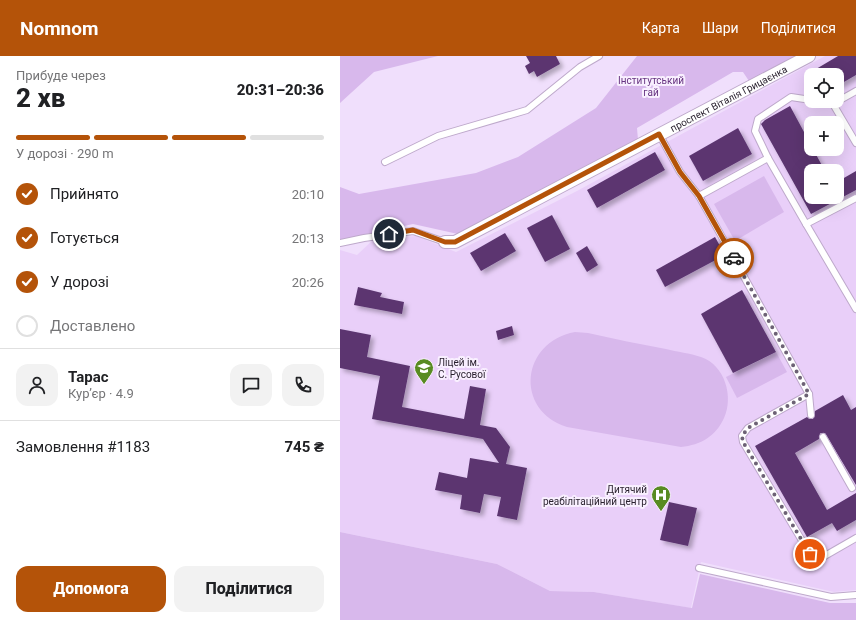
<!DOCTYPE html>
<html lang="uk">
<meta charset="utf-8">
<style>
:root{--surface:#fff;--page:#f2f2f2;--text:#202124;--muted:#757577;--line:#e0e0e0;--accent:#b45309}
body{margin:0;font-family:Roboto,sans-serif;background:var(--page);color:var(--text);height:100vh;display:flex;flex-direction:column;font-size:15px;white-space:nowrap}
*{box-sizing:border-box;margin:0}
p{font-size:13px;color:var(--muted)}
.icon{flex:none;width:22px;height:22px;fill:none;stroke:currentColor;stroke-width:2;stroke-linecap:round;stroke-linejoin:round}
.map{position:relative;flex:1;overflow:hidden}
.panel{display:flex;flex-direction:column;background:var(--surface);width:340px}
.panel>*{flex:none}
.controls{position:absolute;left:464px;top:12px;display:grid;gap:8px}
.controls a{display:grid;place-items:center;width:40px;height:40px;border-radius:8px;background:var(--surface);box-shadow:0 4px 16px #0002;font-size:20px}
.pin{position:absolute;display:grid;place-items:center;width:34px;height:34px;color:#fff;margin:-17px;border:2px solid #fff;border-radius:50%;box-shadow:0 1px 4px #0007}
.courier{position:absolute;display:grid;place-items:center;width:40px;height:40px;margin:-20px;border:3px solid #b45309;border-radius:50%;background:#fff;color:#222;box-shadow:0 1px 5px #0007}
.headline em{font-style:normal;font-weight:800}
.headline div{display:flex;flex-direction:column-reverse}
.headline{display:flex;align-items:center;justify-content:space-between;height:68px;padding:0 16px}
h1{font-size:26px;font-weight:800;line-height:30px}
.bar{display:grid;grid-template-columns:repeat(4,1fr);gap:6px 4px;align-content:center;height:48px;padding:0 16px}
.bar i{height:5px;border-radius:3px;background:var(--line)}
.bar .active{background:var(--accent)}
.bar p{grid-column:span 4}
.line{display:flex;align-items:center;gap:10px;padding:0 16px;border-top:1px solid var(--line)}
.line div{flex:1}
.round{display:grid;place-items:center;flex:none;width:42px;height:42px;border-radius:12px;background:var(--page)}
ol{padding:0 16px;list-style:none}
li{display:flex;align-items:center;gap:12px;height:44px}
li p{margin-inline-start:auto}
li .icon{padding:4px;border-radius:50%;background:var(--accent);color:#fff;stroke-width:4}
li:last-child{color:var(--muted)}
li i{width:22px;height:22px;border:2px solid var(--line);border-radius:50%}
.cta{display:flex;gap:8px;margin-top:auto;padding:8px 16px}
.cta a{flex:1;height:46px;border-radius:12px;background:var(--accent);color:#fff;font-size:16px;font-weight:800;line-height:46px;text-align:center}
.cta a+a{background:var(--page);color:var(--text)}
header{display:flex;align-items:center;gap:24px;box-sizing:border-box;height:56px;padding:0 20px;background:var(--accent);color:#fff}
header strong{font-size:19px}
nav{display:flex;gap:22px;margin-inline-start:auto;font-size:14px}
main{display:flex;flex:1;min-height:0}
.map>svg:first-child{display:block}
.built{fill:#e9cff9;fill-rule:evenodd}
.green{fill:#d8b8ec}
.building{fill:#5b3670;filter:url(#shadow)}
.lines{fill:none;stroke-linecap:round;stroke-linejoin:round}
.service-casing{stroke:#bea9cb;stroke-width:8}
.minor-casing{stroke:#bea9cb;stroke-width:14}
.service{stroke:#fff;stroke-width:6}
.minor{stroke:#fff;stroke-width:12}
.done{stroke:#6d6275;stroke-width:4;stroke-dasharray:0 7.2}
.route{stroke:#b45309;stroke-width:5}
.labels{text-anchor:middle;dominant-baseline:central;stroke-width:4;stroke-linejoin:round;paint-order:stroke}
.park-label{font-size:10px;fill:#673481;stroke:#f9f0ff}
.street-label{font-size:10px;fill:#271f2c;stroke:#f9f0ff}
.poi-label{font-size:10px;fill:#271f2c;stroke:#f9f0ff;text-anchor:start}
</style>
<header>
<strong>Nomnom</strong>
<nav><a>Карта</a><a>Шари</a><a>Поділитися</a></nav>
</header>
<main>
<section class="panel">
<div class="headline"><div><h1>2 хв</h1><p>Прибуде через</p></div><em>20:31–20:36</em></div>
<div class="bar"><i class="active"></i><i class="active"></i><i class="active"></i><i></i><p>У дорозі · 290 m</p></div>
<ol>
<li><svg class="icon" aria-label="check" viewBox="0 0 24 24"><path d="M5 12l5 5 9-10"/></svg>Прийнято<p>20:10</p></li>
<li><svg class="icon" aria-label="check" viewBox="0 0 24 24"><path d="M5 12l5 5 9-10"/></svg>Готується<p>20:13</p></li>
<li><svg class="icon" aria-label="check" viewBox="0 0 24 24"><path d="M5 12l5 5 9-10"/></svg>У дорозі<p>20:26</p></li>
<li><i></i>Доставлено</li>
</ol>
<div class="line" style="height:72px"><a class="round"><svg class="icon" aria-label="person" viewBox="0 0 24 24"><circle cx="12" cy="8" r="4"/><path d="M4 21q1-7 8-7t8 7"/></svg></a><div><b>Тарас</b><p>Кур’єр · 4.9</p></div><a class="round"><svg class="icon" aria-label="chat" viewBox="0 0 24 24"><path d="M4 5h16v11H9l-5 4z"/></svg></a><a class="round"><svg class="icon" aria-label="phone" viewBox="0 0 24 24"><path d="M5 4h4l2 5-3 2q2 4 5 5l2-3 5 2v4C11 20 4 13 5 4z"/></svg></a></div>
<div class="line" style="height:52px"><div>Замовлення #1183</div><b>745 ₴</b></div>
<div class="cta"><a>Допомога</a><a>Поділитися</a></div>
</section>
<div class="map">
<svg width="516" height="564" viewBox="0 0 516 564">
<defs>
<filter id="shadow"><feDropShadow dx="3.5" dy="3.5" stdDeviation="2" flood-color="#0004"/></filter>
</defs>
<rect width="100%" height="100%" fill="#f0dffc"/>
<path class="built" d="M485,0H516V534L494,536L361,506L351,552L254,536L210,535L157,508L0,476V194L17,199L34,183L76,180L116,196L237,135ZM471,19H497V45H471ZM471,67H497V93H471ZM471,115H497V141H471Z"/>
<g class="green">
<polygon points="0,0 98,0 34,16 0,47"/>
<polygon points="297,0 459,0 409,25 403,16 393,16 297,72 298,84 118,178 73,168 0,184 0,131 19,138 136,117 178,101 256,52"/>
<polygon points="424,120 444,156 395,185 374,148"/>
<path d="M235,276L248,277C274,283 300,288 326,293C337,296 350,297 361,301C385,309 394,341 384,362C376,380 361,389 341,391L227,371C174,354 181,286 235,276Z"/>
<polygon points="436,296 447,316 397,342 386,321"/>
<polygon points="0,476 157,508 210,535 254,536 352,552 360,518 490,547 516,547 516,564 0,564"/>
</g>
<g class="building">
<polygon points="186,0 216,0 220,8 197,21 194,15 189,18 185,10 190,7"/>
<polygon points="498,0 516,0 516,19 497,30 497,19 466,19"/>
<polygon points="450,50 471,89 471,93 473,93 485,115 471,115 471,141 497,141 497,126 516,115 516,134 471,158 421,68 425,64"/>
<polygon points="398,72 412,98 363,125 349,100"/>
<polygon points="315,96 325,114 257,152 247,134"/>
<polygon points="212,159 230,193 205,206 187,172"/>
<polygon points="165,177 176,195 141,215 130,197"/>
<polygon points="375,181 385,199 325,231 316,214"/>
<polygon points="247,190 258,209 247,216 236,197"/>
<polygon points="18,231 42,237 40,241 64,246 62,258 14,249"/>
<polygon points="402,234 436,296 393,317 361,258"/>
<polygon points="172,270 174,279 158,284 156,275"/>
<polygon points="0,273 31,279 27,301 70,310 62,351 124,363 130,330 146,333 140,369 156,372 170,391 166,408 187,412 177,464 157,460 161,441 144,438 140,457 120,453 122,439 95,434 99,416 127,422 130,402 159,407 143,383 32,363 40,320 0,312"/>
<polygon points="503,339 511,354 516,351 516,429 485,377 480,377 479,383 455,397 487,454 516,437 516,464 497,475 492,467 467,481 415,390 467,361 470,363 473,363 475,355"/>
<polygon points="329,446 357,452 348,490 320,484"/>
</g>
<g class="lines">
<defs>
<g id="service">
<polyline points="477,45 493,48 516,35"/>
<polyline points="493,48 516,87"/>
<polyline points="319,78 340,116 359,140 372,163 469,338 471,359"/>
<polyline points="428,102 466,168 516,142"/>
<polyline points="45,106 98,80 187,54 240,11 259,0"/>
<polyline points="359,140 428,102 415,75 418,63 451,41 471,44"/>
<polyline points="466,168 516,253"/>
<polyline points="0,187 24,182 73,175 105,186"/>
<polyline points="469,338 408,372 402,380 403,386 470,498 478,503 483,501 516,482"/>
<polyline points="483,381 512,432"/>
<polyline points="359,512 491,541 516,539"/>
</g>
<g id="minor">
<path id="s1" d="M105,186H115L469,0"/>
</g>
</defs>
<use href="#service" class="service-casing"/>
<use href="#minor" class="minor-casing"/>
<use href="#service" class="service"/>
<use href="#minor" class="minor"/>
</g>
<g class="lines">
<polyline class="done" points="394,202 469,338 408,372 402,380 403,386 470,498"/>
<polyline class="route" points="49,178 73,174 105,186 115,186 319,78 340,116 359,140 394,202"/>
</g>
<defs>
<symbol id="school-pin" viewBox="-11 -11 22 30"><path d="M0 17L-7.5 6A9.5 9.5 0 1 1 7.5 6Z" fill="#588b22" stroke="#f9f0ff"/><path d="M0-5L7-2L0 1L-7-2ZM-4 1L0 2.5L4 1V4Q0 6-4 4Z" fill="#fff"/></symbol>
<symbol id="hospital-pin" viewBox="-11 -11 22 30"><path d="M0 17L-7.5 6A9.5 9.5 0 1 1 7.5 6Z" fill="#588b22" stroke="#f9f0ff"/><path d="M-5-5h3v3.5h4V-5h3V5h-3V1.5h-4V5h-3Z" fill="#fff"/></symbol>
</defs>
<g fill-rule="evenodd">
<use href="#school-pin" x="73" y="301" width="22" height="30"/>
<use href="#hospital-pin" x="310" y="428" width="22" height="30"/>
</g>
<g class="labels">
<g class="park-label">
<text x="311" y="24">Інститутський<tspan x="311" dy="12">гай</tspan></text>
</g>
<g class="street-label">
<text stroke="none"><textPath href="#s1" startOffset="319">проспект Віталія Грицаєнка</textPath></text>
</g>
<g class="poi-label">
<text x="98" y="306">Ліцей ім.<tspan x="98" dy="12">С. Русової</tspan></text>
<text x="307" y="433" text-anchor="end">Дитячий<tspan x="307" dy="12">реабілітаційний центр</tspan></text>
</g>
</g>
</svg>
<div class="controls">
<a><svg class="icon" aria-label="locate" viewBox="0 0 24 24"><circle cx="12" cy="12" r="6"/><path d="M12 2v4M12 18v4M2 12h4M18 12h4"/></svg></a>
<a>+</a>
<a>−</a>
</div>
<div class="pin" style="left:470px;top:498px;background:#ea580c"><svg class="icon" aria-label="bag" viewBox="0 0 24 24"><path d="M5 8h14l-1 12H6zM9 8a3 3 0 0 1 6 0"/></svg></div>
<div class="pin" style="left:49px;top:178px;background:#1f2937"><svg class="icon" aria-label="home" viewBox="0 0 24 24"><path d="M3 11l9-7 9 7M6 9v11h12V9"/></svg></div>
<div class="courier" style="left:394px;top:202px"><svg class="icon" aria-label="car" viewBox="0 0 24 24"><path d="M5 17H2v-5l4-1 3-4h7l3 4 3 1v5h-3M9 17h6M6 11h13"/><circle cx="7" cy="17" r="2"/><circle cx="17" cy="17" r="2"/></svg></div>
</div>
</main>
